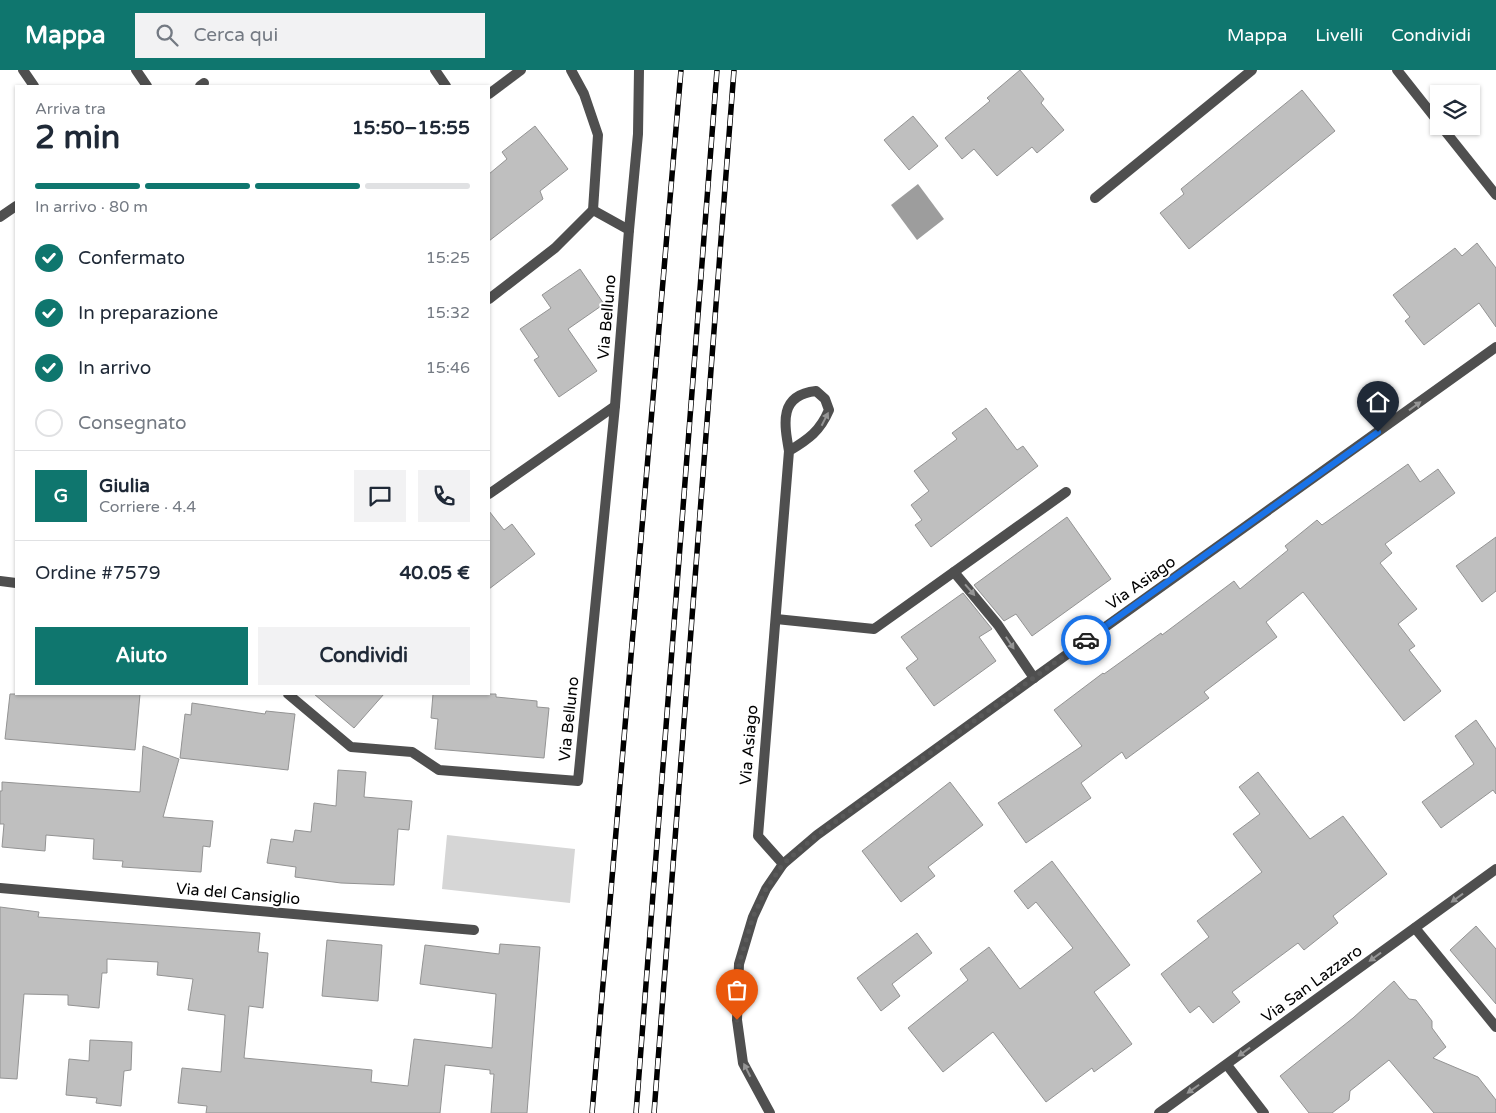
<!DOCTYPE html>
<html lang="it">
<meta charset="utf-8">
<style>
:root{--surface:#fff;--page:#f2f2f3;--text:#1f2937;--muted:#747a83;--line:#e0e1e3;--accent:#0f766e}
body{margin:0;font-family:"Varela Round",sans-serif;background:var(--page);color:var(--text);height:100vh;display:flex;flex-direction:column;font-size:19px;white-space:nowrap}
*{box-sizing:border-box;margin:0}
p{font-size:16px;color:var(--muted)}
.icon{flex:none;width:28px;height:28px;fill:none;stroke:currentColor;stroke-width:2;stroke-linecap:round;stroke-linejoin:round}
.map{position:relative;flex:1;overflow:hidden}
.details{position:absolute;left:15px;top:15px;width:475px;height:610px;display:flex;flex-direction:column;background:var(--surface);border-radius:0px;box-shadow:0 1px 4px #0004}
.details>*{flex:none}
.buttons{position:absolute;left:1430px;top:15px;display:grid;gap:10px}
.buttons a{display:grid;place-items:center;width:50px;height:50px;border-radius:0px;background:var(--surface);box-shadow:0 1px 4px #0004;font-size:25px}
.pin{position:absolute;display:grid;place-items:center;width:42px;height:42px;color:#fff;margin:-51px -21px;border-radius:50% 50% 50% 0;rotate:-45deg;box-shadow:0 0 5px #0007}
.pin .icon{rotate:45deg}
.courier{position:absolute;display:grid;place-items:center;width:50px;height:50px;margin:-25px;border:4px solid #1a73e8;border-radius:50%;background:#fff;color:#222;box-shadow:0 1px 6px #0007}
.headline em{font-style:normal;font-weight:800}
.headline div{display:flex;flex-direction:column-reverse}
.headline{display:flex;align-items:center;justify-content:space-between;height:85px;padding:0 20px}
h1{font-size:32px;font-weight:800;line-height:38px}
.bar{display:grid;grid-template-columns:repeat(4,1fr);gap:8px 5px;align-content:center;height:60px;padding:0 20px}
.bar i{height:6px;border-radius:4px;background:var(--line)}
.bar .selected{background:var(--accent)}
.bar p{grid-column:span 4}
.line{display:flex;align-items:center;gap:12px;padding:0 20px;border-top:1px solid var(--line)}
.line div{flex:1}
.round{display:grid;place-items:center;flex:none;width:52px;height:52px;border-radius:0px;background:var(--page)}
ol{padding:0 20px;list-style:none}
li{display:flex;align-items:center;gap:15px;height:55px}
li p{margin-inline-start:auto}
li .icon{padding:5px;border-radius:50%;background:var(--accent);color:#fff;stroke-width:4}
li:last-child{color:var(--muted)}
li i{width:28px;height:28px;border:2px solid var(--line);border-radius:50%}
.action{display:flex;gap:10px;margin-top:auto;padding:10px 20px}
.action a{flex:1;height:58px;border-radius:0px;background:var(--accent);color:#fff;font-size:20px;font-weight:800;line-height:58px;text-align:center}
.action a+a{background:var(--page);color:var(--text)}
header{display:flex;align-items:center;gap:30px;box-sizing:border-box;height:70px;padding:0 25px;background:var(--accent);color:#fff}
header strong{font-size:24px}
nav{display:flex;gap:28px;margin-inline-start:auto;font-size:18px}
.search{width:350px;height:45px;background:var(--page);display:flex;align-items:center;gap:12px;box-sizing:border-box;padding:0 18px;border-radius:0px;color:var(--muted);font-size:19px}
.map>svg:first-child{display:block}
.green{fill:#d6d6d6}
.water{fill:#9d9d9d}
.building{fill:#bfbfbf;stroke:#939393}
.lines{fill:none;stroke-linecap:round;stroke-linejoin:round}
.lane{stroke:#4f4f4f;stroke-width:10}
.street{stroke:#4f4f4f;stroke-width:10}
.rail-casing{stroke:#000;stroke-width:5.5}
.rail{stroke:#fff;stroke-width:4;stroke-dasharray:11;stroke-linecap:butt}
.oneway{fill:#959595}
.done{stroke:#595959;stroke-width:5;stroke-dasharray:0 9}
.route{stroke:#1a73e8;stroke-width:6}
.labels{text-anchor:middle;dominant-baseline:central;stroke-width:4;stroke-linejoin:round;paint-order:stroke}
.street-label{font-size:16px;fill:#000;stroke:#fff}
</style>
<header>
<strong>Mappa</strong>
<div class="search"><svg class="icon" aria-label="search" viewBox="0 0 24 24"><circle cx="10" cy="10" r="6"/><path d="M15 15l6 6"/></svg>Cerca qui</div>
<nav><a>Mappa</a><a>Livelli</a><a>Condividi</a></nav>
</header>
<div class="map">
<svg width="1496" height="1043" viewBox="0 0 1496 1043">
<rect width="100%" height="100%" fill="#fff"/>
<polygon class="green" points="447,765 575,779 570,833 442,819"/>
<polygon class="water" points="918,114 944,149 917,170 891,135"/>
<g class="building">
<polygon points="1020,0 1044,29 1041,33 1064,60 1037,83 1032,77 997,106 974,79 962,89 945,68 990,31 987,28"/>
<polygon points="1302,20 1335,61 1189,179 1160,143 1184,124 1181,119"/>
<polygon points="913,46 938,76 909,100 884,70"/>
<polygon points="535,56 568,99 540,121 543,129 489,171 489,104 507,89 502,82"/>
<polygon points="1477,173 1496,198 1496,257 1479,233 1424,275 1405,251 1410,247 1393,225 1455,178 1462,186"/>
<polygon points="580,199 604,234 568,259 597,301 559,327 534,290 539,287 520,259 551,238 542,225"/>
<polygon points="986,338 1017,380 1023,376 1038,396 931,477 915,455 922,450 911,435 929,421 914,401 957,369 952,363"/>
<polygon points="1408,394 1420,412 1438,399 1455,423 1385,474 1392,483 1380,493 1417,539 1398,554 1415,576 1409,580 1441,621 1404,651 1303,522 1266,552 1277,567 1204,622 1209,628 1126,689 1122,682 1081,713 1091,728 1026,773 998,733 1082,676 1054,640 1103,603 1104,604 1161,563 1162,565 1234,511 1240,519 1288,480 1285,476 1317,450 1322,455"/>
<polygon points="489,441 504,460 512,454 535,484 489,519"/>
<polygon points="1067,447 1111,509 1032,566 1016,544 1004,551 974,515"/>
<polygon points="1496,467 1496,521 1482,532 1456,496"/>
<polygon points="963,523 992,559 979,567 996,591 934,636 906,598 918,589 901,567"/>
<polygon points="10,624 140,624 135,680 5,669"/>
<polygon points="314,624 384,624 354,658"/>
<polygon points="433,624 496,624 496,627 537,631 537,637 549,638 544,688 435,679 438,649 431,648"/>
<polygon points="192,633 265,644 266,641 295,644 288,700 180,688 185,644 191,645"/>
<polygon points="1476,650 1496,679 1496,724 1493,720 1441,758 1422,732 1474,694 1455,666"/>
<polygon points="143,676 179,689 163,747 213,751 210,777 203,776 201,802 122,797 123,791 93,789 94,769 46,765 45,781 2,777 4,754 0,754 0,721 2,721 2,712 140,722"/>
<polygon points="338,700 366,702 364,727 412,731 409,760 398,759 394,815 341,813 295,807 296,797 267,793 271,769 293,772 295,760 311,762 314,733 336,736"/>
<polygon points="1258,702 1310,769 1343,746 1387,804 1333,846 1338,853 1304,880 1298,873 1232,922 1240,932 1213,953 1199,936 1190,943 1161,904 1209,867 1197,851 1262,802 1233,764 1260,744 1239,717"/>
<polygon points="950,712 983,755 928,797 935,806 901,832 862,781"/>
<polygon points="1052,791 1130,895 1094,922 1132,974 1094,1002 1092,998 1046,1032 993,962 943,1002 908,958 968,910 960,899 989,877 1020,919 1073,878 1036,832 1028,839 1014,821"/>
<polygon points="0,837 39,842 38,847 260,863 258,882 268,883 263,938 249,936 244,988 372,1000 371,1012 408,1016 414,969 492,978 496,924 420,914 425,875 499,884 500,874 540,877 527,1043 491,1043 494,1004 490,1004 490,1000 445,995 440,1043 206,1043 207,1036 178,1033 182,998 221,1002 225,945 188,940 193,909 157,905 158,892 107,889 107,903 102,903 99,938 68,935 68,925 24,924 17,1009 0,1008"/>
<polygon points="1476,856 1496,879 1496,934 1450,880"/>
<polygon points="917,863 932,883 892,914 900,926 881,941 857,908"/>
<polygon points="327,870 382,875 378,931 322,926"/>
<polygon points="1394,911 1409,929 1416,930 1432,951 1432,958 1446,977 1433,988 1478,1007 1496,1030 1496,1043 1434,1043 1389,990 1350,1021 1349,1030 1332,1043 1309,1043 1280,1006 1353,948"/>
<polygon points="90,970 132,972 131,1000 124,1001 121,1036 96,1033 97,1028 66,1025 69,989 89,991"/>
</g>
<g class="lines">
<g class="lane">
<polyline points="1095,128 1252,0"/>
<polyline points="954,502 998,555 1034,608"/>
</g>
<g class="street">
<polyline points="23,0 34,16"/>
<polyline points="136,0 147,16"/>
<polyline points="435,0 446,16"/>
<polyline points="1397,0 1439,53"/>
<polyline points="200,16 204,13"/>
<polyline points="489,24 521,0"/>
<polyline points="1441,56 1496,125"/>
<polyline points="0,147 16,136"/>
<polyline points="629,160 638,64 639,0"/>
<polyline points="489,229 555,178 593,140 598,65 584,24 571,0"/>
<polyline points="489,424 615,336"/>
<polyline points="0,511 16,513"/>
<polyline points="776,549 874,559 1066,422"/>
<polyline points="288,624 351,677 412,682 439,700 578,711 615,336 629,160 593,140"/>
<path d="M783,794L758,766L789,381C784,353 779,325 816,321L825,329L829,340C820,361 809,369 789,381"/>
<polyline points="0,818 474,860"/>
<polyline points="1415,858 1496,957"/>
<polyline points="1227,995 1264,1043"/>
<polyline points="770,1043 743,993 737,950 739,894 753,847 766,819 783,794 817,765 1034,608 1496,277"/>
<polyline points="1159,1043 1496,799"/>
</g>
<defs>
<g id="rail">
<polyline points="592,1043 681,0"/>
<polyline points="636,1043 717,0"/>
<polyline points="654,1043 734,0"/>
</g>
</defs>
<use href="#rail" class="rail-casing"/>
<use href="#rail" class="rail"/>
</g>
<defs><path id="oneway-solid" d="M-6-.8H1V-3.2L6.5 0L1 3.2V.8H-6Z" transform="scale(1.25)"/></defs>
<g class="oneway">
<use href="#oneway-solid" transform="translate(1415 336) rotate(-36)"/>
<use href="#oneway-solid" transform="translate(825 349) rotate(-63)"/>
<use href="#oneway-solid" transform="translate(970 520) rotate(49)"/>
<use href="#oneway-solid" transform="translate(1010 573) rotate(56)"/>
<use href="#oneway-solid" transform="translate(1457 828) rotate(144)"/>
<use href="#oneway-solid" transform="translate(1375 887) rotate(144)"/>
<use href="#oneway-solid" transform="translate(1244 982) rotate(144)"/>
<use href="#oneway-solid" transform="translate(747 1000) rotate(-117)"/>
<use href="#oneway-solid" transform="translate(1193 1019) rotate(145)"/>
</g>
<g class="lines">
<polyline class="done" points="737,950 739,894 753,847 766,819 783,794 817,765 1086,570"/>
<polyline class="route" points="1086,570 1378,362"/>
</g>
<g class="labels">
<g class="street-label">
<text transform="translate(607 247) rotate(-85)">Via Belluno</text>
<text transform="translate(1141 513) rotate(-35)">Via Asiago</text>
<text transform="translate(569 649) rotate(-84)">Via Belluno</text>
<text transform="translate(749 675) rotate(-85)">Via Asiago</text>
<text transform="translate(238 824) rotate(5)">Via del Cansiglio</text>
<text transform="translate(1312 914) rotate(-36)">Via San Lazzaro</text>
</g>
</g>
</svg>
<div class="buttons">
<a><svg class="icon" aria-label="layers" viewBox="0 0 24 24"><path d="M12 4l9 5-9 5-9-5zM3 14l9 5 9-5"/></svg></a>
</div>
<div class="pin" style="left:737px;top:950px;background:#ea580c"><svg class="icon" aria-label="bag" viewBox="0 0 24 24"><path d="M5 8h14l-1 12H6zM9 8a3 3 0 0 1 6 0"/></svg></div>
<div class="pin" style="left:1378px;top:362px;background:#1f2937"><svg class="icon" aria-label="home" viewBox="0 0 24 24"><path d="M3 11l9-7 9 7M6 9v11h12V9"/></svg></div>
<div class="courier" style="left:1086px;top:570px"><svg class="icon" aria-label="car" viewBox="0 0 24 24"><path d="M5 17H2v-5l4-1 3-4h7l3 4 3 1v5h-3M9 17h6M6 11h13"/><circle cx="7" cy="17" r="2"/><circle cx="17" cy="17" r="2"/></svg></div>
<section class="details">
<div class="headline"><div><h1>2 min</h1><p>Arriva tra</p></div><em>15:50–15:55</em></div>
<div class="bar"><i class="selected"></i><i class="selected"></i><i class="selected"></i><i></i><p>In arrivo · 80 m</p></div>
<ol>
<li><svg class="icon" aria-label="check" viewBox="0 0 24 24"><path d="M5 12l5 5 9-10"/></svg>Confermato<p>15:25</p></li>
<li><svg class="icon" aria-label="check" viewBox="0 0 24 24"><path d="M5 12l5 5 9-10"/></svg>In preparazione<p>15:32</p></li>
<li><svg class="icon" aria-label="check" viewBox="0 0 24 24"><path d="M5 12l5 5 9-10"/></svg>In arrivo<p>15:46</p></li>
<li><i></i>Consegnato</li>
</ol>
<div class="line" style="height:90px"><b class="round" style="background:var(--accent);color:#fff">G</b><div><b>Giulia</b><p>Corriere · 4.4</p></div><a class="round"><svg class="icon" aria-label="chat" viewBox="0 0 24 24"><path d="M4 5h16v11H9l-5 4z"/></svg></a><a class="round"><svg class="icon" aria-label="phone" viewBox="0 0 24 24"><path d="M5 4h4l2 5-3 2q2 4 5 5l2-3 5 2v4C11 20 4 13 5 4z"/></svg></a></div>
<div class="line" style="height:65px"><div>Ordine #7579</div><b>40.05 €</b></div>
<div class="action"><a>Aiuto</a><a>Condividi</a></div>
</section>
</div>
